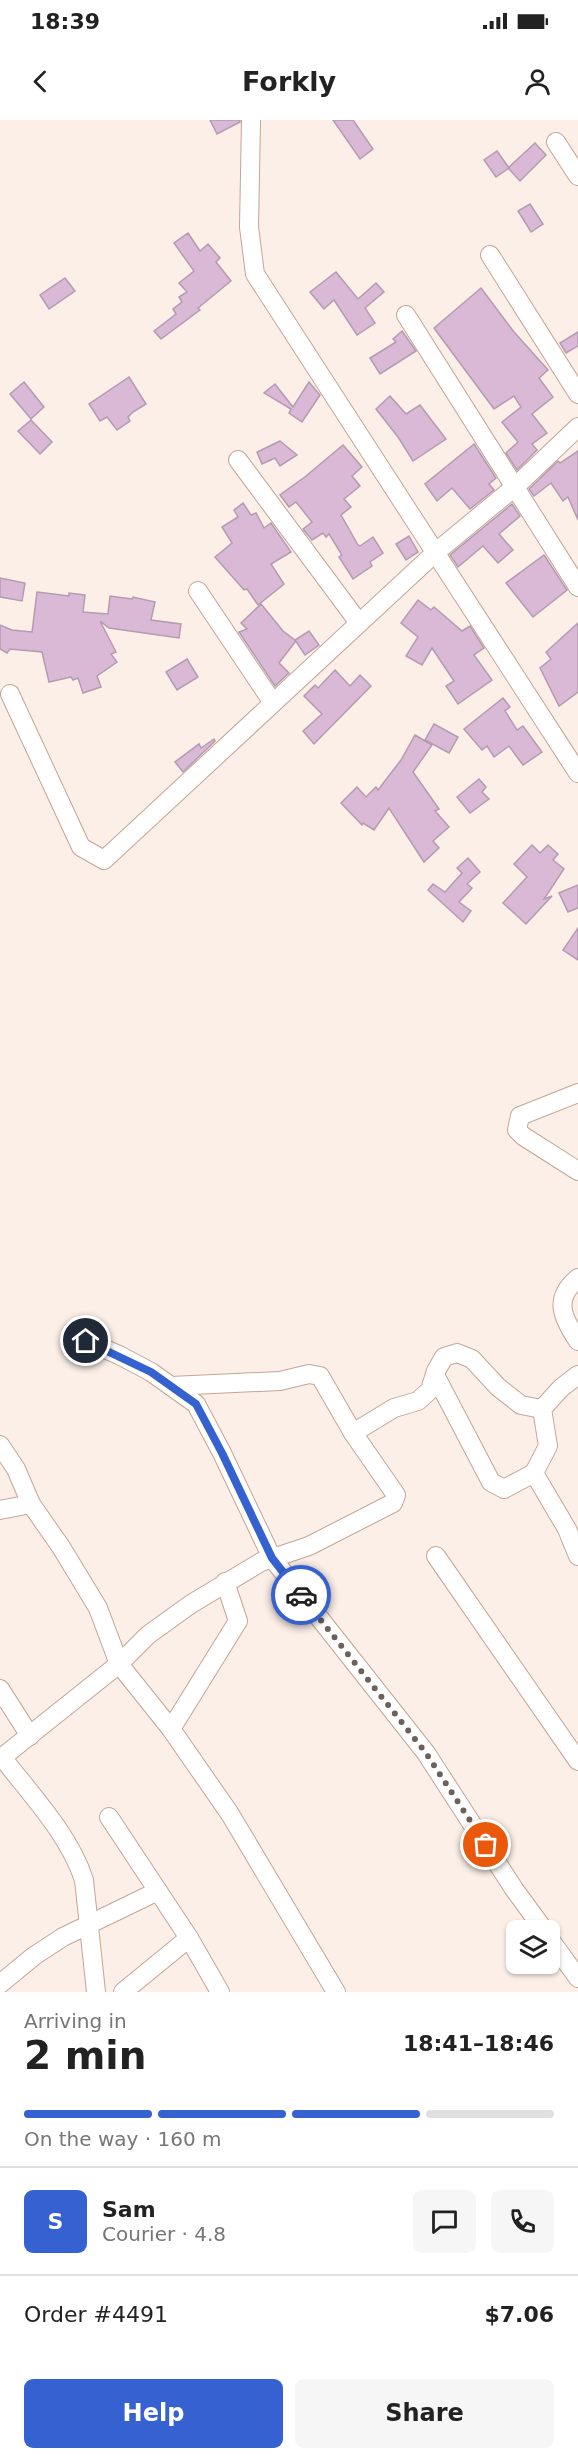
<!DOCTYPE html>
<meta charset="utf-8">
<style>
:root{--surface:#fff;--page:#f6f6f6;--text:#222;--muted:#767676;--line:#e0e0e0;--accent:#3561d1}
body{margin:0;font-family:"DejaVu Sans",sans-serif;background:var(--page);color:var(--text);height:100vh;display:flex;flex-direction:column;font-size:22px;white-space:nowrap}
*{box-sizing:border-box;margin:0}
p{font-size:20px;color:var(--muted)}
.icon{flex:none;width:33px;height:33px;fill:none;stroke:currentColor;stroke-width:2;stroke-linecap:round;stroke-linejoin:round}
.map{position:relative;height:1872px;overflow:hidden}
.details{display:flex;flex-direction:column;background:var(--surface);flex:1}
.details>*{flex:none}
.buttons{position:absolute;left:506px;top:1800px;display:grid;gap:12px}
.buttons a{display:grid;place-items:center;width:54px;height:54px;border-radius:9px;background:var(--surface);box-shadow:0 2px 4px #0004;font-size:30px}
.pin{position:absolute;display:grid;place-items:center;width:51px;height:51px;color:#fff;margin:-26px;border:3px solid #fff;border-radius:50%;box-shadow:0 2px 6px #0007}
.courier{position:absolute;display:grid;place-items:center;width:60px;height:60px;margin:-30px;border:4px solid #3561d1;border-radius:50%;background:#fff;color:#222;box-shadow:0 2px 8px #0007}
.head em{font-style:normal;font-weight:700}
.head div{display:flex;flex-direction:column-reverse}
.head{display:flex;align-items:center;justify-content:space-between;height:102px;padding:0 24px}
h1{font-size:39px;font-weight:700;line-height:45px}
.bar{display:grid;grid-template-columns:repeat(4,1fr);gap:9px 6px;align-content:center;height:72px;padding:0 24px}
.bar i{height:8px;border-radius:4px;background:var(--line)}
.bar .selected{background:var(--accent)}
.bar p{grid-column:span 4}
.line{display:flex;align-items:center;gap:15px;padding:0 24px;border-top:2px solid var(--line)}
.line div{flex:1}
.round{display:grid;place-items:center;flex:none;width:63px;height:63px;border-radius:9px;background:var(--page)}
.primary-button{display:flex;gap:12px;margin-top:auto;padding:12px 24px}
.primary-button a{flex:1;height:69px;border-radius:9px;background:var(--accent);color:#fff;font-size:24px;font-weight:700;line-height:69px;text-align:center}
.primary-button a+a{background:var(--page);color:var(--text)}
.status{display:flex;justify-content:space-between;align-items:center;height:42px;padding:0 30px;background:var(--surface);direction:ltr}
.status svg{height:16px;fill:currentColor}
header{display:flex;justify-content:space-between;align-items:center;height:78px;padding:0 24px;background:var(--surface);font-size:27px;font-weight:700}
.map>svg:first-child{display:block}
.building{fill:#d9b9d5;stroke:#b49bb1;stroke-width:1.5}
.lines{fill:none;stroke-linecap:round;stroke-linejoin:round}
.minor-casing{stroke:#c3a594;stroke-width:20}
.minor{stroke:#fff;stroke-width:18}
.done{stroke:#6d615b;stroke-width:6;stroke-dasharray:0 10.8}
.route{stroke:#3561d1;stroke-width:8}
</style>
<div class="status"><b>18:39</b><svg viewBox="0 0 49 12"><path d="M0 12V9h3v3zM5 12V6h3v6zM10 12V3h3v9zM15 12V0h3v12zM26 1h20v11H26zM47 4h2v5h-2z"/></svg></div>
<header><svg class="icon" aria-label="back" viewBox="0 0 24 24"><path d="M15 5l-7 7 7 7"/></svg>Forkly<svg class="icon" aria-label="person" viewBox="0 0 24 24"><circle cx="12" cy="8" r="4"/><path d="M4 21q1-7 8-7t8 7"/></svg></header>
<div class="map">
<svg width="578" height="1872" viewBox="0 0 578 1872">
<rect width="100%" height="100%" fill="#fcefe8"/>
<g class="building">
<polygon points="210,0 240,0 240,2 217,14"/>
<polygon points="333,0 353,0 373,29 360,39"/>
<polygon points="535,23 546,35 520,61 508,48"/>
<polygon points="497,31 509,48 496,57 484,40"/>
<polygon points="530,84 543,104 531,112 518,91"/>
<polygon points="188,113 200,131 208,124 220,138 216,142 231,161 198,188 200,190 161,219 154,211 176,194 173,189 182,182 179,177 187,172 179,163 194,151 174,123"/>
<polygon points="336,152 358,179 376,163 384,172 365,188 375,203 357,215 334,180 324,189 310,172"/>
<polygon points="65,158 75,171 49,189 40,175"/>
<polygon points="481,168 514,212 548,250 539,258 553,277 532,294 547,313 532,324 537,330 517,350 506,333 518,322 502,302 521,287 514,276 494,289 434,208"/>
<polygon points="402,211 416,231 380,254 370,238 396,222 393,219"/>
<polygon points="578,212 578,226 566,233 560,223"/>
<polygon points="129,257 146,284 133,292 128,297 130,301 117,310 107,297 100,301 89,284"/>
<polygon points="24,262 44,287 31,299 10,274"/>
<polygon points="309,262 320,275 302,302 289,293 291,289 264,273 275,264 293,287"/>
<polygon points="390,276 406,294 420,285 446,319 413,341 398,317 376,289"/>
<polygon points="31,300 52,322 40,334 18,311"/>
<polygon points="280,321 297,335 280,346 275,338 262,344 257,332"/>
<polygon points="474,324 496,358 489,364 494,370 470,389 452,368 437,381 425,364"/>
<polygon points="343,325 362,347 352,356 360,366 344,379 351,387 341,395 358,425 360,426 373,417 383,433 370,442 372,446 353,459 339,437 342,435 329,414 326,417 323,413 312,420 303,409 312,402 296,382 289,387 280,375 306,356"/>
<polygon points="578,331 578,400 568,377 563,381 551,363 534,376 529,369 558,341 560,343"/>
<polygon points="243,383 251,395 256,393 264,408 271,403 291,432 271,444 284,464 258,485 247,469 244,470 215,437 232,423 222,407 238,397 234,390"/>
<polygon points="512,384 520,396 499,414 513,430 498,443 483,426 458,447 450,435"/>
<polygon points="409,416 418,432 406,440 396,424"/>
<polygon points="544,435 567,470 533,497 506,463"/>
<polygon points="0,458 25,463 22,481 0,477"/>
<polygon points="37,472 69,476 69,473 85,475 83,492 108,494 110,476 132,479 133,477 155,482 151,500 181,504 179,518 109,508 100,501 116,532 111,534 117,542 97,556 101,567 83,573 78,558 73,560 71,557 49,562 42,532 10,529 7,533 0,529 0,505 12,510 32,512"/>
<polygon points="418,480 431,490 434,487 462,511 470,506 484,528 474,535 492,560 458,584 446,566 454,561 432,528 422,545 406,536 418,517 401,503"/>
<polygon points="261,484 283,511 296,521 279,543 289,553 275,566 239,512 247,509 241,503"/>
<polygon points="578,503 578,572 559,586 540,548 551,539 546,532"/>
<polygon points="309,511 319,525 305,535 295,520"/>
<polygon points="187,539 198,557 177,570 166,552"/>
<polygon points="335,550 350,566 360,555 371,566 314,624 303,611 322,594 304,576 315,565 318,568"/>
<polygon points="503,578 510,587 505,591 517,610 523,606 542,632 523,645 509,626 494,637 487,626 482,630 464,609"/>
<polygon points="434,604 458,617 449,633 425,620"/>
<polygon points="415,615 432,625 413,652 439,689 435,691 449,707 433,721 439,728 424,742 389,688 374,710 363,703 362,705 341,683 357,667 366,677 376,667 378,670 401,640"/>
<polygon points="214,619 215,621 183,652 175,642 199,624 201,628"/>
<polygon points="479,659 486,667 482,672 489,679 470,693 457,677"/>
<polygon points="532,725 540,733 548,725 558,734 553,740 564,749 544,779 552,776 526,804 503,783 527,757 514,744"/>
<polygon points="468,738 480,752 467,764 472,768 459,782 471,791 463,802 428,770 433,764 445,772 462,753 457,748"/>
<polygon points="578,765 578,788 568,792 559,773"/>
<polygon points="578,808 578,840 563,830"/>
</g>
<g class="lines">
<defs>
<g id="minor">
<polyline points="251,0 249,107 255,154 578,653"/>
<polyline points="556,22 578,56"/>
<polyline points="490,135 578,274"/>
<polyline points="406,195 578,467"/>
<polyline points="238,340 359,503"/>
<polyline points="198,471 273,583"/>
<polyline points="10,574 81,727 104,740 436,432 516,366 578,307"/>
<polyline points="578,973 520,996 517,1010 523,1016 578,1051"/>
<path d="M578,1158C553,1179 562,1197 578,1221"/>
<polyline points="86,1221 119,1235 151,1252 196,1284 222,1333 272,1438 426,1633 514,1769 544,1810"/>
<polyline points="435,1255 491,1362 504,1369 534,1353"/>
<polyline points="578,1255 561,1268 542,1289 548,1326 534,1353 567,1409 578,1436"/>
<polyline points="353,1313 394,1288 418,1281 430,1270 436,1251 444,1237 457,1233 472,1239 498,1267 521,1285 542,1289"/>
<polyline points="0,1325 16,1349 31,1384 61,1427 98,1488 119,1544 171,1609 230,1694 336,1872"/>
<polyline points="0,1390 31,1384"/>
<polyline points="436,1436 578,1641"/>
<polyline points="0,1569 30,1616"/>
<polyline points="171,1609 238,1501 225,1462"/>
<path d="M2,1637C31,1675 69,1714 84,1760L96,1872"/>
<polyline points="0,1639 119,1544 148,1515 191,1484 261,1442 309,1426 393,1383 396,1375 353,1313 320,1256 309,1254 280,1261 171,1266"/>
<polyline points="109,1697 189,1818 220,1872"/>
<polyline points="549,1818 578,1858"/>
<polyline points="0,1864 34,1836 63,1817 158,1771"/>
<polyline points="123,1872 189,1818"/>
</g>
</defs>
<use href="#minor" class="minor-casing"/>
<use href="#minor" class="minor"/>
</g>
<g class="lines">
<polyline class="done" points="301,1475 426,1633 486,1725"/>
<polyline class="route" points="86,1221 151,1252 196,1284 222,1333 272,1438 301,1475"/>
</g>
</svg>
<div class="buttons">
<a><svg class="icon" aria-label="layers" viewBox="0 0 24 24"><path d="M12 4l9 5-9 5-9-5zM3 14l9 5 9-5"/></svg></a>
</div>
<div class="pin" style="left:486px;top:1725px;background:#ea580c"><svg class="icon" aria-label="bag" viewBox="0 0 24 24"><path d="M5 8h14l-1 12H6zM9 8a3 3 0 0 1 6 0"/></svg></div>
<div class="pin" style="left:86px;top:1221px;background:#1f2937"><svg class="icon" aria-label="home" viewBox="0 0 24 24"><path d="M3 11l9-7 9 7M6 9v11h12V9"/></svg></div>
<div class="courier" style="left:301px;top:1475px"><svg class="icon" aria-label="car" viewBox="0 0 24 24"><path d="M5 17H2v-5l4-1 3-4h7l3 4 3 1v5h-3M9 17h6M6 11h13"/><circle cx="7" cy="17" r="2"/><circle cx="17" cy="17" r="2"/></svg></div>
</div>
<section class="details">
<div class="head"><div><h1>2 min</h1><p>Arriving in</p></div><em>18:41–18:46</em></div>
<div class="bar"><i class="selected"></i><i class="selected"></i><i class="selected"></i><i></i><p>On the way · 160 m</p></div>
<div class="line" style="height:108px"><b class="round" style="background:var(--accent);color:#fff">S</b><div><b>Sam</b><p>Courier · 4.8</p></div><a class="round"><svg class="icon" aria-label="chat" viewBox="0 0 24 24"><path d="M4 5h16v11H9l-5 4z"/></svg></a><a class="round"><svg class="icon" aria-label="phone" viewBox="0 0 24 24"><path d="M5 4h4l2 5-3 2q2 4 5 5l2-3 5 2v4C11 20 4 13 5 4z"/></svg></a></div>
<div class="line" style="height:78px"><div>Order #4491</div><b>$7.06</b></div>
<div class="primary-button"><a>Help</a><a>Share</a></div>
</section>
